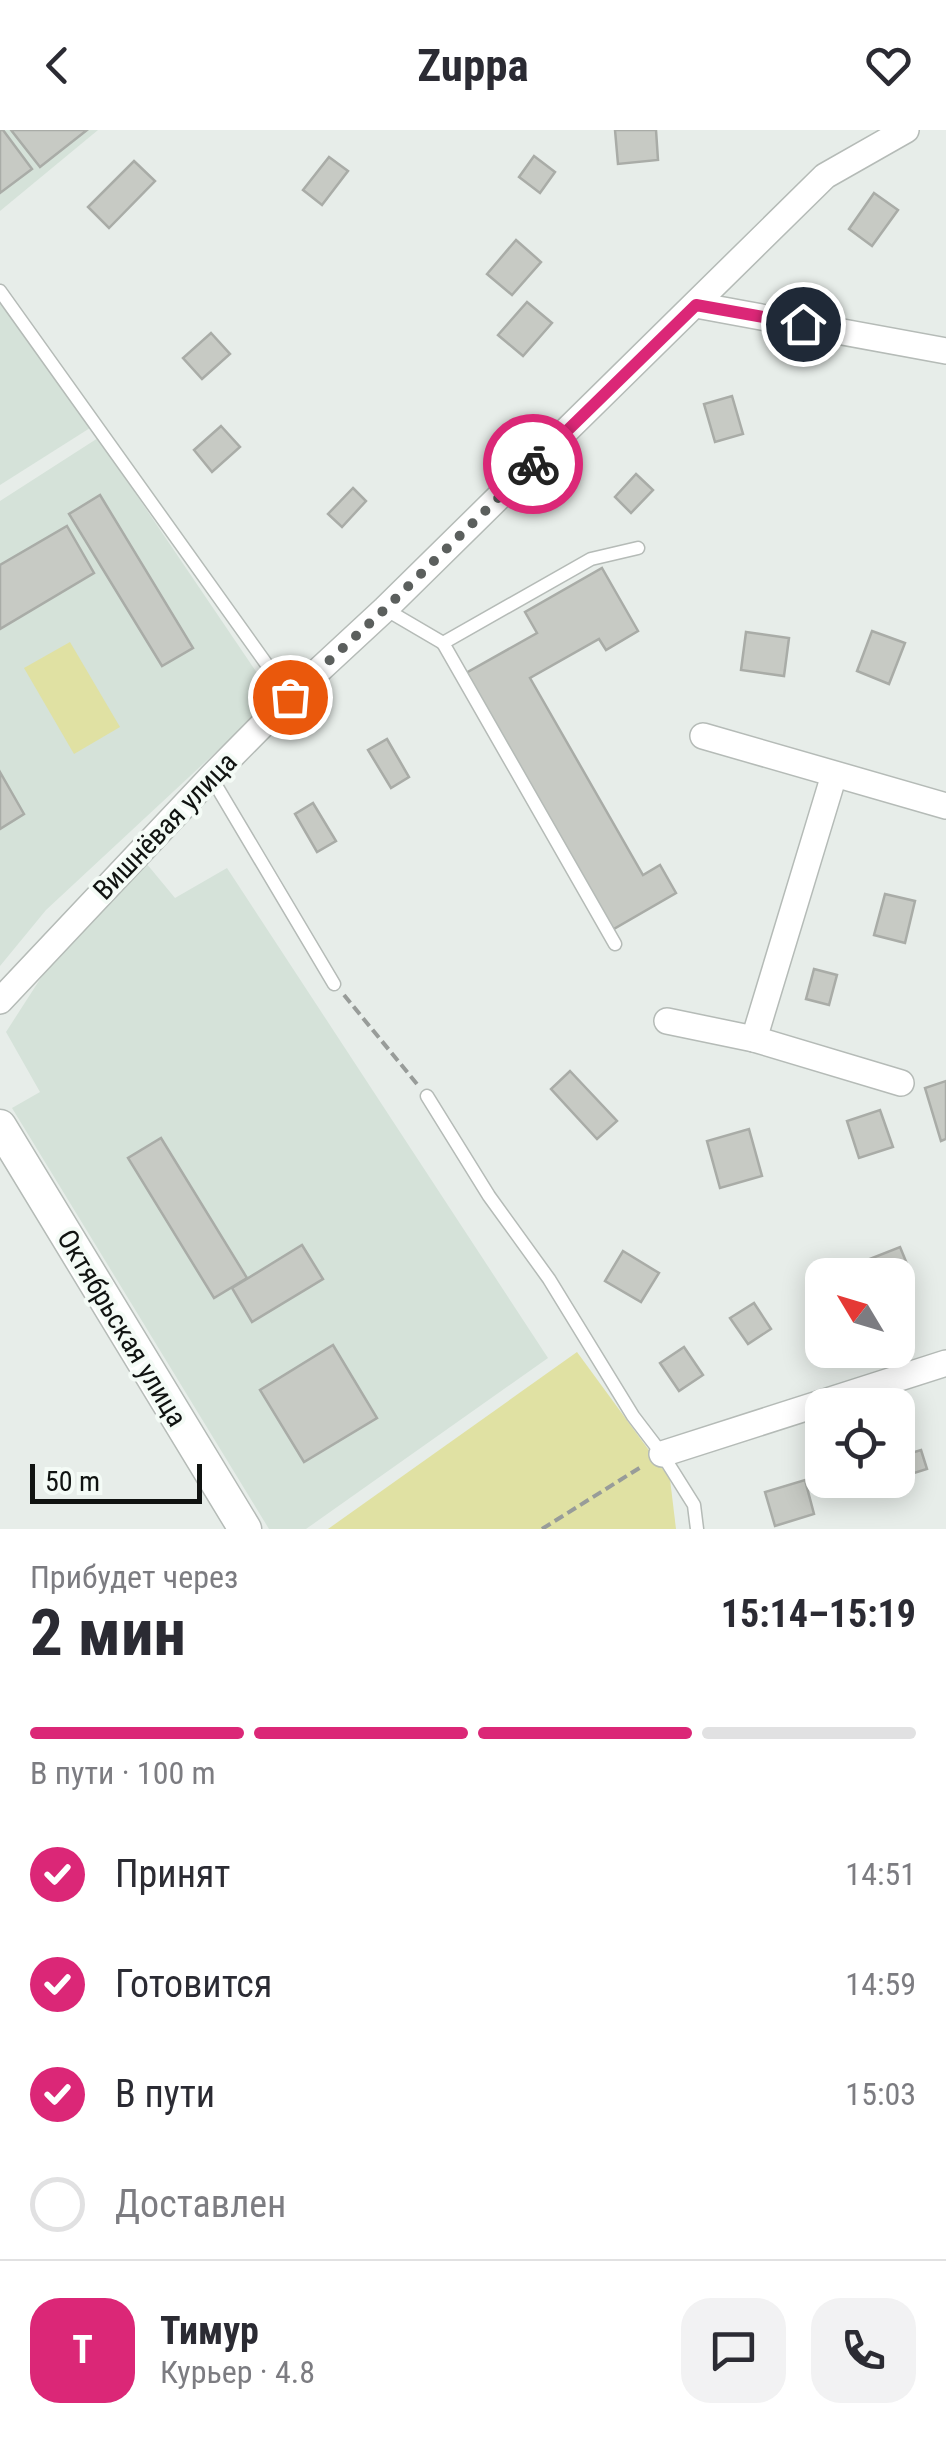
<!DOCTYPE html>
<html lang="ru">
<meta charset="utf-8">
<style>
:root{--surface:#fff;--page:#f2f2f3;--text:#2b2b33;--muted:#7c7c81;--line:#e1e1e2;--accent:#db2777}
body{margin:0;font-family:"Roboto Condensed",sans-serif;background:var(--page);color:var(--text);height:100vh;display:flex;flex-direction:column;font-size:38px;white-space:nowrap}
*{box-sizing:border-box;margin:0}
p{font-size:32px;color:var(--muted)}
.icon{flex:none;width:55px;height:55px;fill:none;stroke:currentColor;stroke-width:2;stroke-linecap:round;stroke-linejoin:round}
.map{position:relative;height:1399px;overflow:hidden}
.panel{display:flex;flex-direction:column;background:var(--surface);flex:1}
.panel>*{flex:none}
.needle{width:65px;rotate:308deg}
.controls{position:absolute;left:805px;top:1128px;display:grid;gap:20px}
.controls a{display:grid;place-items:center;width:110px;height:110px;border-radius:20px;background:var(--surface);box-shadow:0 5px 25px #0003;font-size:50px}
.scale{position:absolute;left:30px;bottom:25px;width:172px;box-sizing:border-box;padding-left:10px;border:5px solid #101311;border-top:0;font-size:28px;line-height:35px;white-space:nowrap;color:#101311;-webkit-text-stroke:8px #f4fbf6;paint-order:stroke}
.pin{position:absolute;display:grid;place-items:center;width:85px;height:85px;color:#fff;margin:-42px;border:5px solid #fff;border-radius:50%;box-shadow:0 2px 10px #0007}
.courier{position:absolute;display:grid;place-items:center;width:100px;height:100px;margin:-50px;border:8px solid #db2777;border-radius:50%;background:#fff;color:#222;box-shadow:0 2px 12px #0007}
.summary em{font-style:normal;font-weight:700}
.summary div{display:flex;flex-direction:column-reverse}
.summary{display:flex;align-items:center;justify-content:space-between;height:170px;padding:0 30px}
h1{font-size:65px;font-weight:700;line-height:75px}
.bar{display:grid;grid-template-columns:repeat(4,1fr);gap:15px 10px;align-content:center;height:120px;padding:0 30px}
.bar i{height:12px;border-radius:8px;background:var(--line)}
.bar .selected{background:var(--accent)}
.bar p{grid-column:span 4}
.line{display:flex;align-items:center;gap:25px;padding:0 30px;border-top:2px solid var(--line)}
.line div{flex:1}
.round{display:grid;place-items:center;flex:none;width:105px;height:105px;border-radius:30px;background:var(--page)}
ol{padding:0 30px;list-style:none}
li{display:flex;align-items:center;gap:30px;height:110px}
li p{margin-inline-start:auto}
li .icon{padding:10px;border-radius:50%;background:var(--accent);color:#fff;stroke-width:4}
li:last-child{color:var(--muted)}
li i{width:55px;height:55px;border:5px solid var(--line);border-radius:50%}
header{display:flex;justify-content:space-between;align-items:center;height:130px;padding:0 30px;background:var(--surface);font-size:45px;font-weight:700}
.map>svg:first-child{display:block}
.built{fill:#d5e2d9}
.green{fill:#e0e1a3}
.building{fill:#c7cac4;stroke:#a9aca7;stroke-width:2.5}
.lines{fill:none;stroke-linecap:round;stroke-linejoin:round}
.service-casing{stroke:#b5bbb7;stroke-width:15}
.minor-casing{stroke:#b5bbb7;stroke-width:28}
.tertiary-casing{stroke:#b5bbb7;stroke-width:35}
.path{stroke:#989c99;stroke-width:4;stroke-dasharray:10 5;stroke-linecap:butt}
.service{stroke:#fff;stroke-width:12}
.minor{stroke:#fff;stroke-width:25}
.tertiary{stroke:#fff;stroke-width:32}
.done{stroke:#5b5f5d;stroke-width:10;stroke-dasharray:0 18}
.route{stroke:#db2777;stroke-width:12}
.labels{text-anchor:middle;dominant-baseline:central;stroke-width:8;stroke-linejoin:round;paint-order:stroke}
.street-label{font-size:28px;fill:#101311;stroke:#f4fbf6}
</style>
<header><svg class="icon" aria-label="back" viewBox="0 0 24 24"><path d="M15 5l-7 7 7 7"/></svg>Zuppa<svg class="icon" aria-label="heart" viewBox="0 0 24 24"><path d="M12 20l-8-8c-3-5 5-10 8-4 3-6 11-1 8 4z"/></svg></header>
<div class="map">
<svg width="946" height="1399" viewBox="0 0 946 1399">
<rect width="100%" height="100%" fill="#e7ede9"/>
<g class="built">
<polygon points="0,0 98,0 0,81"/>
<polygon points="0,170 90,298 0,355"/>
<polygon points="98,308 274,568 46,780 0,836 0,371"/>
<polygon points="146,733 175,768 227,738 548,1228 306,1399 269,1399 12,978 40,962 6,902 44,843"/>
</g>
<g class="green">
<polygon points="70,512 120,597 74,624 24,538"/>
<polygon points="577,1222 670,1349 676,1399 328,1399"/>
</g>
<g class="building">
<polygon points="0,0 3,0 32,39 0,63"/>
<polygon points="11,0 87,0 40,37"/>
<polygon points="615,0 656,0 658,30 618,34"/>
<polygon points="534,26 555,42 540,63 519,47"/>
<polygon points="329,27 348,41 322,75 303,60"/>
<polygon points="134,31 155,51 109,98 88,77"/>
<polygon points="874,63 898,80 872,116 849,99"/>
<polygon points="516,110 541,132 512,165 487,144"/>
<polygon points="527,172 552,193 523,226 498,205"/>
<polygon points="211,203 230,224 202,249 183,228"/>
<polygon points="732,266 743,304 715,312 704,274"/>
<polygon points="221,296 240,317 212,342 194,320"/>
<polygon points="636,344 653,360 631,383 615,367"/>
<polygon points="353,358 366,371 342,397 328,384"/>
<polygon points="100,365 193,518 162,536 69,384"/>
<polygon points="67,396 94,443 0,499 0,435"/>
<polygon points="602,438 638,501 606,520 599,509 530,548 643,745 660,735 676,763 612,800 466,543 537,503 525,482"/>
<polygon points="872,501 905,513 889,554 857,541"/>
<polygon points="746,502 789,508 784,546 741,540"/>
<polygon points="387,609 409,647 391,658 368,620"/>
<polygon points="0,642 24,684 0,699"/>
<polygon points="313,673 336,711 317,722 295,684"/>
<polygon points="885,764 915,771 905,813 874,805"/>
<polygon points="814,839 837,845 829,875 806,869"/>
<polygon points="570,941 617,991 597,1009 551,959"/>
<polygon points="946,951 946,1009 941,1011 925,958"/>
<polygon points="880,980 893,1017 859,1028 847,991"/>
<polygon points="749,999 762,1046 720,1058 707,1011"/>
<polygon points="161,1008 247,1148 214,1168 128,1028"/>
<polygon points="302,1115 323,1149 252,1192 232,1158"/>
<polygon points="900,1117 910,1141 898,1146 862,1145 857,1134"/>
<polygon points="623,1121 659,1143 641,1172 605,1151"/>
<polygon points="754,1173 771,1199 748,1214 730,1188"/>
<polygon points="333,1215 377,1288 304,1332 260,1260"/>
<polygon points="684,1217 703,1245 679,1261 660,1233"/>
<polygon points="921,1320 927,1339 898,1348 898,1327"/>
<polygon points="805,1350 814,1384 775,1396 765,1362"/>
</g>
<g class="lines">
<defs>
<g id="service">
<polyline points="0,161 290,567"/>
<polyline points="385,479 443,513"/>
<polyline points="211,647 334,854"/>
<polyline points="615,814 443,513 591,429 638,418"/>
<polyline points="427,966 489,1066 549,1149 633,1286 662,1324 694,1375 697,1399"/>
</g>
<g id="minor">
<polyline points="696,175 946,221"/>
<polyline points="703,606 946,676"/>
<polyline points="0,871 211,647 290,567 385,479 825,46 906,0"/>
<polyline points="667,891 754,909 901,953"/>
<polyline points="754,909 834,645"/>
<polyline points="662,1324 946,1233"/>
</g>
<polyline id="tertiary" points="0,996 245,1399"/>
</defs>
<use href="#service" class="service-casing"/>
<use href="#minor" class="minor-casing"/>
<use href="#tertiary" class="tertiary-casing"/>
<g class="path">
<polyline points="344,865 417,954"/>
<polyline points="542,1399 641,1337"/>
</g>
<use href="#service" class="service"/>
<use href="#minor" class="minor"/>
<use href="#tertiary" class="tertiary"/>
</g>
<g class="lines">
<polyline class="done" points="290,567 385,479 533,334"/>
<polyline class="route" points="533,334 696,175 803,194"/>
</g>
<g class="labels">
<g class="street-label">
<text transform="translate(165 696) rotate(-46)">Вишнёвая улица</text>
<text transform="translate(122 1198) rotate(59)">Октябрьская улица</text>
</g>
</g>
</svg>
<div class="controls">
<a><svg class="needle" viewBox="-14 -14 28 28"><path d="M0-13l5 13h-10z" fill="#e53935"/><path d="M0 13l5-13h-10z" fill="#7c7c81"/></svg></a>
<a><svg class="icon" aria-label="locate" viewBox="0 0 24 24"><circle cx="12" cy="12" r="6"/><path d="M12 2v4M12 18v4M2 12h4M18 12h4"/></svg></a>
</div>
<div class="scale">50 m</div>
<div class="pin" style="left:290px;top:567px;background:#ea580c"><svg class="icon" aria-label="bag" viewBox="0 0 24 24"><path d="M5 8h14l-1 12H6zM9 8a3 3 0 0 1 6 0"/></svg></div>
<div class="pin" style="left:803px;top:194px;background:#1f2937"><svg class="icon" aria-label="home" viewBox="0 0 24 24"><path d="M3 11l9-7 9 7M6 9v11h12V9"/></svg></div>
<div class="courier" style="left:533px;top:334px"><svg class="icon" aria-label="bike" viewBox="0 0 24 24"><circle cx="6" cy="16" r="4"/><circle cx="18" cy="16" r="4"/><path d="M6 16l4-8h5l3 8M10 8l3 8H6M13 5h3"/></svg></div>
</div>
<section class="panel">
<div class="summary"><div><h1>2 мин</h1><p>Прибудет через</p></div><em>15:14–15:19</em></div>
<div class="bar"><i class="selected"></i><i class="selected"></i><i class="selected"></i><i></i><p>В пути · 100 m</p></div>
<ol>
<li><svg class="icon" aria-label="check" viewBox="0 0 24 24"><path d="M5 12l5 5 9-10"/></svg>Принят<p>14:51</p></li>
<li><svg class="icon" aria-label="check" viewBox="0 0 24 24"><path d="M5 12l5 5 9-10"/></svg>Готовится<p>14:59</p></li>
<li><svg class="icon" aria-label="check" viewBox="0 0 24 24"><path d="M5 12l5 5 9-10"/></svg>В пути<p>15:03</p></li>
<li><i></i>Доставлен</li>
</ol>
<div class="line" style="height:180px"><b class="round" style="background:var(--accent);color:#fff">Т</b><div><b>Тимур</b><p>Курьер · 4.8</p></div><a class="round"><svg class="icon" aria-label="chat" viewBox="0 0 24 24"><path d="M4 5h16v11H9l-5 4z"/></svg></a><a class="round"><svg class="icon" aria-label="phone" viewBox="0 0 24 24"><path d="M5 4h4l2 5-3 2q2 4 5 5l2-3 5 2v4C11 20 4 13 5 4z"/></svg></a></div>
</section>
